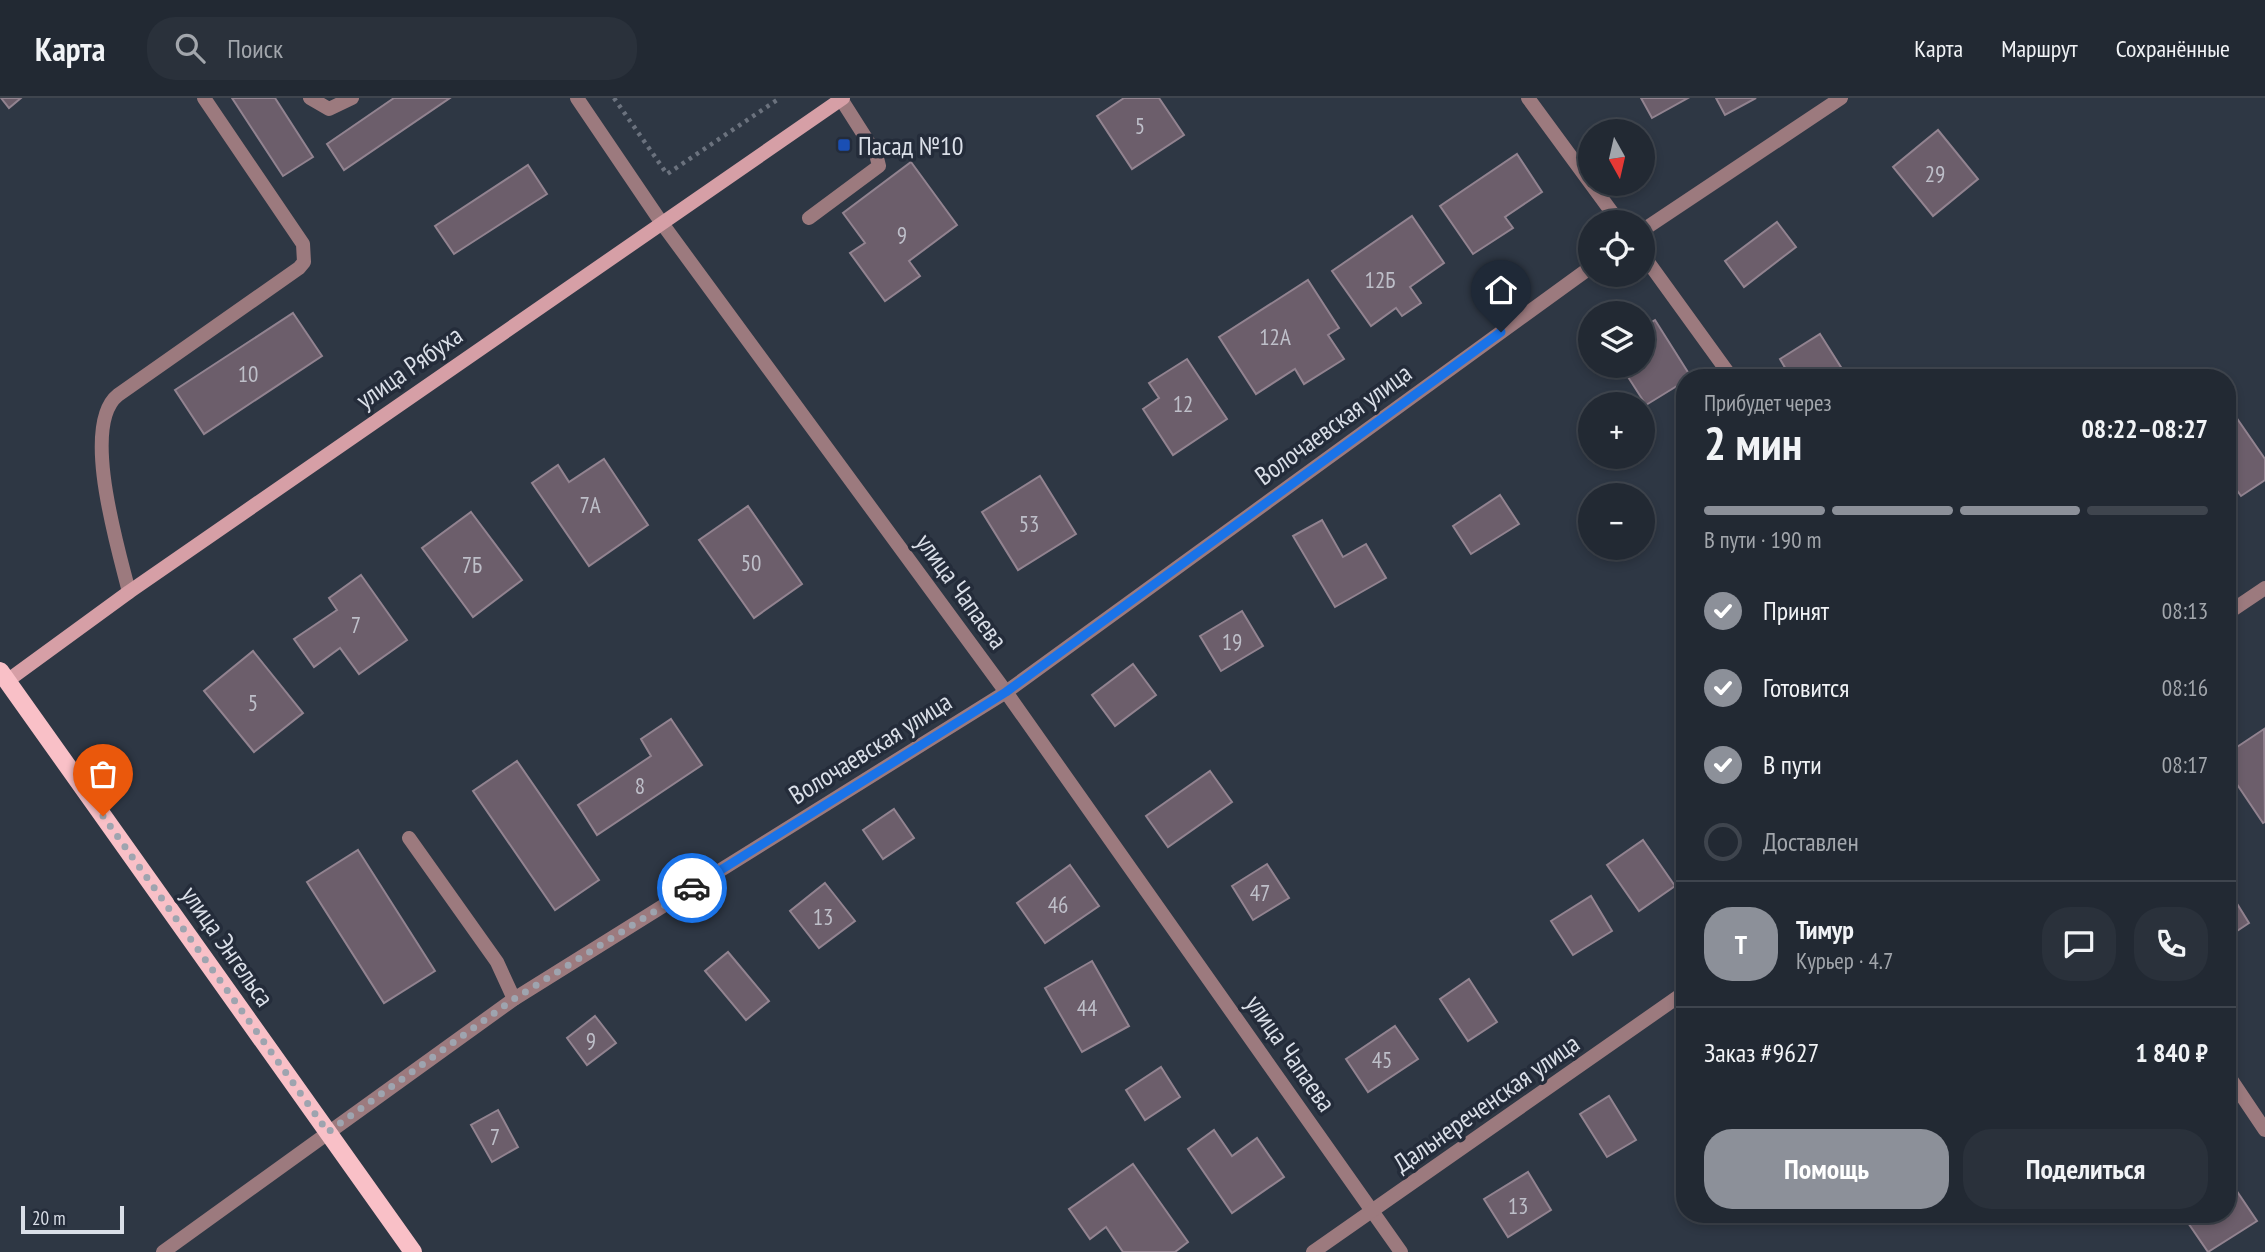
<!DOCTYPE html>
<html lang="ru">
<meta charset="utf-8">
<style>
:root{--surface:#222933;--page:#2a313b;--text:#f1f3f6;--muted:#a2a6ac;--line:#3f454e;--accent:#8c9099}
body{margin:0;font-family:"PT Sans Narrow",sans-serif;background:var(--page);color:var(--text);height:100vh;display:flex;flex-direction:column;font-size:26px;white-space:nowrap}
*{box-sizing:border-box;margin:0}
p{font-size:23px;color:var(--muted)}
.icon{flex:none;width:38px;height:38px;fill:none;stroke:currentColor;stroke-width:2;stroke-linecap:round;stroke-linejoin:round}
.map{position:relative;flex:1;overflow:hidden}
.side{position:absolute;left:1676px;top:271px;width:560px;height:854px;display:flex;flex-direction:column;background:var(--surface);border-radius:28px;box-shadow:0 4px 10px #0003,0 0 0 2px var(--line)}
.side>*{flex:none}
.needle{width:46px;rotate:172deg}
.tools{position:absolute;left:1578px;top:21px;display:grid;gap:14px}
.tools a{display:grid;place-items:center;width:77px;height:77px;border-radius:50%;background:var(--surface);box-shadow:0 4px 10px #0003,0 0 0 2px var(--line);font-size:35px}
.scale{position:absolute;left:21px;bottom:18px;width:103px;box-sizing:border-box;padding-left:7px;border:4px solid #dadfe8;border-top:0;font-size:19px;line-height:24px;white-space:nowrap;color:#dadfe8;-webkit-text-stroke:5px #242c3a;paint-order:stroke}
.pin{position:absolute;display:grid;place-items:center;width:60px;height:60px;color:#fff;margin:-72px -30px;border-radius:50% 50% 50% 0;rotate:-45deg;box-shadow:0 0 7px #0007}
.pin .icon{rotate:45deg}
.courier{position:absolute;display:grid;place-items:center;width:70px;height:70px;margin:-35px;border:5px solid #1a73e8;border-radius:50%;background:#fff;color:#222;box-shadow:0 2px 9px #0007}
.head em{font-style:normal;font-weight:700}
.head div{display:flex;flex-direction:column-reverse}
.head{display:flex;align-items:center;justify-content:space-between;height:119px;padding:0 28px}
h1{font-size:46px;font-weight:700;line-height:52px}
.bar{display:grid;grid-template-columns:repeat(4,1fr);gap:10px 7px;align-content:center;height:84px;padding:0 28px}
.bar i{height:9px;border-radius:5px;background:var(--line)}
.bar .active{background:var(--accent)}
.bar p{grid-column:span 4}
.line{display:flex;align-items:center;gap:18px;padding:0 28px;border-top:2px solid var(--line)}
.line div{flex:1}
.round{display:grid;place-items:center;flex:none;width:74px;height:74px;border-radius:28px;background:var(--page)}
ol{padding:0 28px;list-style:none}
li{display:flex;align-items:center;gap:21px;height:77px}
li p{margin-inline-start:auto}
li .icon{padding:7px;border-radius:50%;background:var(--accent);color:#fff;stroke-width:4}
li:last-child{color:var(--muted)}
li i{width:38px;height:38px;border:4px solid var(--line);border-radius:50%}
.action{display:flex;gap:14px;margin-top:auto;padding:14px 28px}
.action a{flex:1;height:80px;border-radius:28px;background:var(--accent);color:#fff;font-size:28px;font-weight:700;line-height:80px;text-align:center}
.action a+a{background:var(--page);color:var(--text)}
header{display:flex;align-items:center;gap:42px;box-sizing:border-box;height:98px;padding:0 35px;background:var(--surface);border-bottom:2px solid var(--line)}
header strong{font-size:33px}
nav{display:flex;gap:38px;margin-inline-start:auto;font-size:24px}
.search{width:490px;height:63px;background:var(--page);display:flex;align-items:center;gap:18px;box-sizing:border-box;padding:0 24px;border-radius:28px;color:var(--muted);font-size:26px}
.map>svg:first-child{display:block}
.building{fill:#6c5e6b;stroke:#928390;stroke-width:2}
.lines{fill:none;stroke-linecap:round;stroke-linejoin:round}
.path{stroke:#6b727e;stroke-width:4.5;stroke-dasharray:3.5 5;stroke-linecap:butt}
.lane{stroke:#9c7a7e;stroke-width:14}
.street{stroke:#9c7a7e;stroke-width:14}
.secondary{stroke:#d69fa6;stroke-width:14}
.primary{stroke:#f9c0c7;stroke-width:18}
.done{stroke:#9ea4af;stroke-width:7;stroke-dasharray:0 12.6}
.route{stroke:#1a73e8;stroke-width:9}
.transit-dot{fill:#1a4fb4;stroke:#242c3a;stroke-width:2.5}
.labels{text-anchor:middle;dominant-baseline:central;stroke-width:7;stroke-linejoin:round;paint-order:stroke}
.number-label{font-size:23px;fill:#bebfc9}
.poi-label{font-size:26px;fill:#dadfe8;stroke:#242c3a;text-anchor:start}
.street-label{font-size:26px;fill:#dadfe8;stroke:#242c3a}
</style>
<header>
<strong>Карта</strong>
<div class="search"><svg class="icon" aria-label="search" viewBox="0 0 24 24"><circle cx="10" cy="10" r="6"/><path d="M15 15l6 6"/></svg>Поиск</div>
<nav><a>Карта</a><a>Маршрут</a><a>Сохранённые</a></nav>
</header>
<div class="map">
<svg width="2265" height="1154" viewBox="0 0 2265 1154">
<rect width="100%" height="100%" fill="#2e3744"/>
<g class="building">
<polygon points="1,0 21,0 9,10"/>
<polygon points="232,0 275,0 313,59 283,78"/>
<polygon points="394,0 450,0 344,72 327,46"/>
<polygon points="1124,0 1159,0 1184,37 1132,71 1097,18"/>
<polygon points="1641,0 1688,0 1652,20"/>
<polygon points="1716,0 1756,0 1725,17"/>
<polygon points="1938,32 1978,81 1933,118 1893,69"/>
<polygon points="1517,56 1542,94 1505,119 1513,130 1473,156 1440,108"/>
<polygon points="911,64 957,127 909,163 920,178 885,203 850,155 865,145 843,115"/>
<polygon points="528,67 547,96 454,156 435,128"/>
<polygon points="1412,118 1444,165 1410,189 1421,205 1402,218 1396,210 1371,228 1332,173"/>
<polygon points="1777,124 1796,149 1744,189 1725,163"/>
<polygon points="1308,182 1339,230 1328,237 1344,261 1304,286 1295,271 1256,296 1219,239"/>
<polygon points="293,215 322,258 204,336 175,292"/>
<polygon points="1655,222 1691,279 1685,280 1685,283 1646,307 1621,268 1643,268 1643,229"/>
<polygon points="1820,236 1844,274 1833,280 1791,280 1780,261"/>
<polygon points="1187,261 1227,321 1173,357 1143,311 1159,300 1149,285"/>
<polygon points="2236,319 2265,361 2265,382 2241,398 2228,380 2228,325"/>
<polygon points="604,361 648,427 589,468 532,385 558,367 569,384"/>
<polygon points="1040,378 1076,436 1018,472 982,414"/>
<polygon points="1500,397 1519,426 1471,456 1453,428"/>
<polygon points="748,408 802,486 754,520 699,442"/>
<polygon points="471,414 522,482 473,519 422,450"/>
<polygon points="1322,422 1343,459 1366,446 1386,480 1335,509 1293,438"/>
<polygon points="361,477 407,542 359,576 340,550 314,569 294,541 337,512 329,500"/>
<polygon points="1242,513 1263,548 1221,573 1200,538"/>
<polygon points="253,553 303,615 254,654 204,593"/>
<polygon points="1133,566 1156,597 1115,628 1092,597"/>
<polygon points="671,621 702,667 597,737 578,707 651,658 641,641"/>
<polygon points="2264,631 2265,724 2263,725 2228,673 2228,655"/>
<polygon points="517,663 599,782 555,812 473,693"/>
<polygon points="1210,673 1232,704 1168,749 1146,718"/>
<polygon points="894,711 914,740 883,761 863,732"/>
<polygon points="1643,742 1675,788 1639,813 1607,767"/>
<polygon points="358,752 435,873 384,905 307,784"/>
<polygon points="1267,766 1289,800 1253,822 1232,788"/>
<polygon points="1070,767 1099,808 1045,845 1017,805"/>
<polygon points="825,785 855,823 819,850 790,813"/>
<polygon points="2228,791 2249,825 2228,839"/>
<polygon points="1591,798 1612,833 1573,857 1551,823"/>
<polygon points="728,854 769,903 746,922 705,873"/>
<polygon points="1092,863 1129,928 1082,954 1045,890"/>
<polygon points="1469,881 1497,924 1468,943 1440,901"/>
<polygon points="595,918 616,945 587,967 567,940"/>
<polygon points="1395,928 1418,961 1368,994 1346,961"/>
<polygon points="1685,964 1685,983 1677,970"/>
<polygon points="1161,969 1180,999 1145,1022 1126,992"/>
<polygon points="1685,988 1685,1008 1676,993"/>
<polygon points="1609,998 1636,1042 1607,1059 1580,1016"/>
<polygon points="498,1012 518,1049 492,1064 471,1027"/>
<polygon points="1214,1032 1232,1058 1257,1040 1284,1079 1232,1115 1188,1051"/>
<polygon points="1133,1066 1188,1144 1175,1154 1123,1154 1106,1129 1090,1141 1069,1111"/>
<polygon points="1528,1074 1551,1112 1508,1139 1484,1101"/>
<polygon points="2228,1080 2257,1123 2208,1154 2182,1116 2228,1116"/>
</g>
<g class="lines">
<polyline class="path" points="614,0 667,76 780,0"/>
<g class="lane">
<polyline points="310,0 329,11 352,0"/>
<polyline points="809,120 879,68 876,56 841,1"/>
<path d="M129,494C119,453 80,327 118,297L299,170L304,164L303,146L204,0"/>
<polyline points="409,740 497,864 514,901"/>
</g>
<g class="street">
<polyline points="577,0 661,124 1006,594 1401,1154"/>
<polyline points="1528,0 1619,124"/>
<polyline points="1643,132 1841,0"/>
<polyline points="1643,157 1732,280"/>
<polyline points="2228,515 2265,490"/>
<polyline points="2228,977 2265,1032"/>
<polyline points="163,1154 514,901 1006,594 1591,169"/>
<polyline points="1313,1154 1685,894"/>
</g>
<polyline class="secondary" points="7,583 129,494 843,0"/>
<polyline class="primary" points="0,573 413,1154"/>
</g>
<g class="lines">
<polyline class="done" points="103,718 328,1034 514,901 692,790"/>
<polyline class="route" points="692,790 1006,594 1501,234"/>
</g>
<rect class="transit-dot" x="837" y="40" width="14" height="14" rx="3.5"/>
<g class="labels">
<g class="number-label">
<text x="1140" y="27">5</text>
<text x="1935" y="75">29</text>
<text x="902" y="136">9</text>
<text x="1380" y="181">12Б</text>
<text x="1275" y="238">12А</text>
<text x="248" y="275">10</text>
<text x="1183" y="305">12</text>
<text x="590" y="406">7А</text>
<text x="1029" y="425">53</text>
<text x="751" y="464">50</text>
<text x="472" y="466">7Б</text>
<text x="356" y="526">7</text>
<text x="1232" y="543">19</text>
<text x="253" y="604">5</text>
<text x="640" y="687">8</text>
<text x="1260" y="794">47</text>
<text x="1058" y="806">46</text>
<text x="823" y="818">13</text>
<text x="1087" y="909">44</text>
<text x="591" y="942">9</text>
<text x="1382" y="961">45</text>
<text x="495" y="1038">7</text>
<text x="1518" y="1107">13</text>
</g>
<g class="poi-label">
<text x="858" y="47">Пасад №10</text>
</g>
<g class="street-label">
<text transform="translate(409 269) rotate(-35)">улица Рябуха</text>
<text transform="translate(1333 326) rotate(-36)">Волочаевская улица</text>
<text transform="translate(962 493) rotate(54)">улица Чапаева</text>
<text transform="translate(870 650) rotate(-32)">Волочаевская улица</text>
<text transform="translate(228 848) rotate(55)">улица Энгельса</text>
<text transform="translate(1291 955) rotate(55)">улица Чапаева</text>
<text transform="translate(1486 1005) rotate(-35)">Дальнереченская улица</text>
</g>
</g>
</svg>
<div class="tools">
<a><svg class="needle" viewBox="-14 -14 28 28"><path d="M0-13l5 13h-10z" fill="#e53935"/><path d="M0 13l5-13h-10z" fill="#a2a6ac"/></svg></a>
<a><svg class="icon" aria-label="locate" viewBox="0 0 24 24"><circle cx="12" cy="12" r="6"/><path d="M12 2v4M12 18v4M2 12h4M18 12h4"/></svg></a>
<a><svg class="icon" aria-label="layers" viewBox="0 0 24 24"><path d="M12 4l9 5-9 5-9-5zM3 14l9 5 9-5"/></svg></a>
<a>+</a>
<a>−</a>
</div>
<div class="scale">20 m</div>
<div class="pin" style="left:103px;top:718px;background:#ea580c"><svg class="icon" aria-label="bag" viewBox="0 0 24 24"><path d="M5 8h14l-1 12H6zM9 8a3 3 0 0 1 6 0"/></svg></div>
<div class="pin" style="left:1501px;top:234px;background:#1f2937"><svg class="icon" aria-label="home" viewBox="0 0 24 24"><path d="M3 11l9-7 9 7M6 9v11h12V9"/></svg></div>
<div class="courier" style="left:692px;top:790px"><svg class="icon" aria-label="car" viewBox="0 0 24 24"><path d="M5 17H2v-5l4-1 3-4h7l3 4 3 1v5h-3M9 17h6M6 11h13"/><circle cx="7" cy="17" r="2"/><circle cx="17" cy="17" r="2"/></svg></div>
<section class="side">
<div class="head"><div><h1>2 мин</h1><p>Прибудет через</p></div><em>08:22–08:27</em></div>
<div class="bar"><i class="active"></i><i class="active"></i><i class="active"></i><i></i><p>В пути · 190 m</p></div>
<ol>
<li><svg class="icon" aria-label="check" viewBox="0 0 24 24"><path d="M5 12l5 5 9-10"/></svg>Принят<p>08:13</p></li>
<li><svg class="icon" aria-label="check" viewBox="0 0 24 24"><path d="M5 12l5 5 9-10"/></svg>Готовится<p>08:16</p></li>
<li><svg class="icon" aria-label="check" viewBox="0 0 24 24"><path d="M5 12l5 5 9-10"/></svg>В пути<p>08:17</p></li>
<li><i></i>Доставлен</li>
</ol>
<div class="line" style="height:126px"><b class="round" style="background:var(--accent);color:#fff">Т</b><div><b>Тимур</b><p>Курьер · 4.7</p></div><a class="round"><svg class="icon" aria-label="chat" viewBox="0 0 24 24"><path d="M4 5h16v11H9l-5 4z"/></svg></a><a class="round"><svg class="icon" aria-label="phone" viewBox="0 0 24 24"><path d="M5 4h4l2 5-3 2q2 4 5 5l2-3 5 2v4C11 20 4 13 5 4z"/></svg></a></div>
<div class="line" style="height:91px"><div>Заказ #9627</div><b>1 840 ₽</b></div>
<div class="action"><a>Помощь</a><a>Поделиться</a></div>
</section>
</div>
